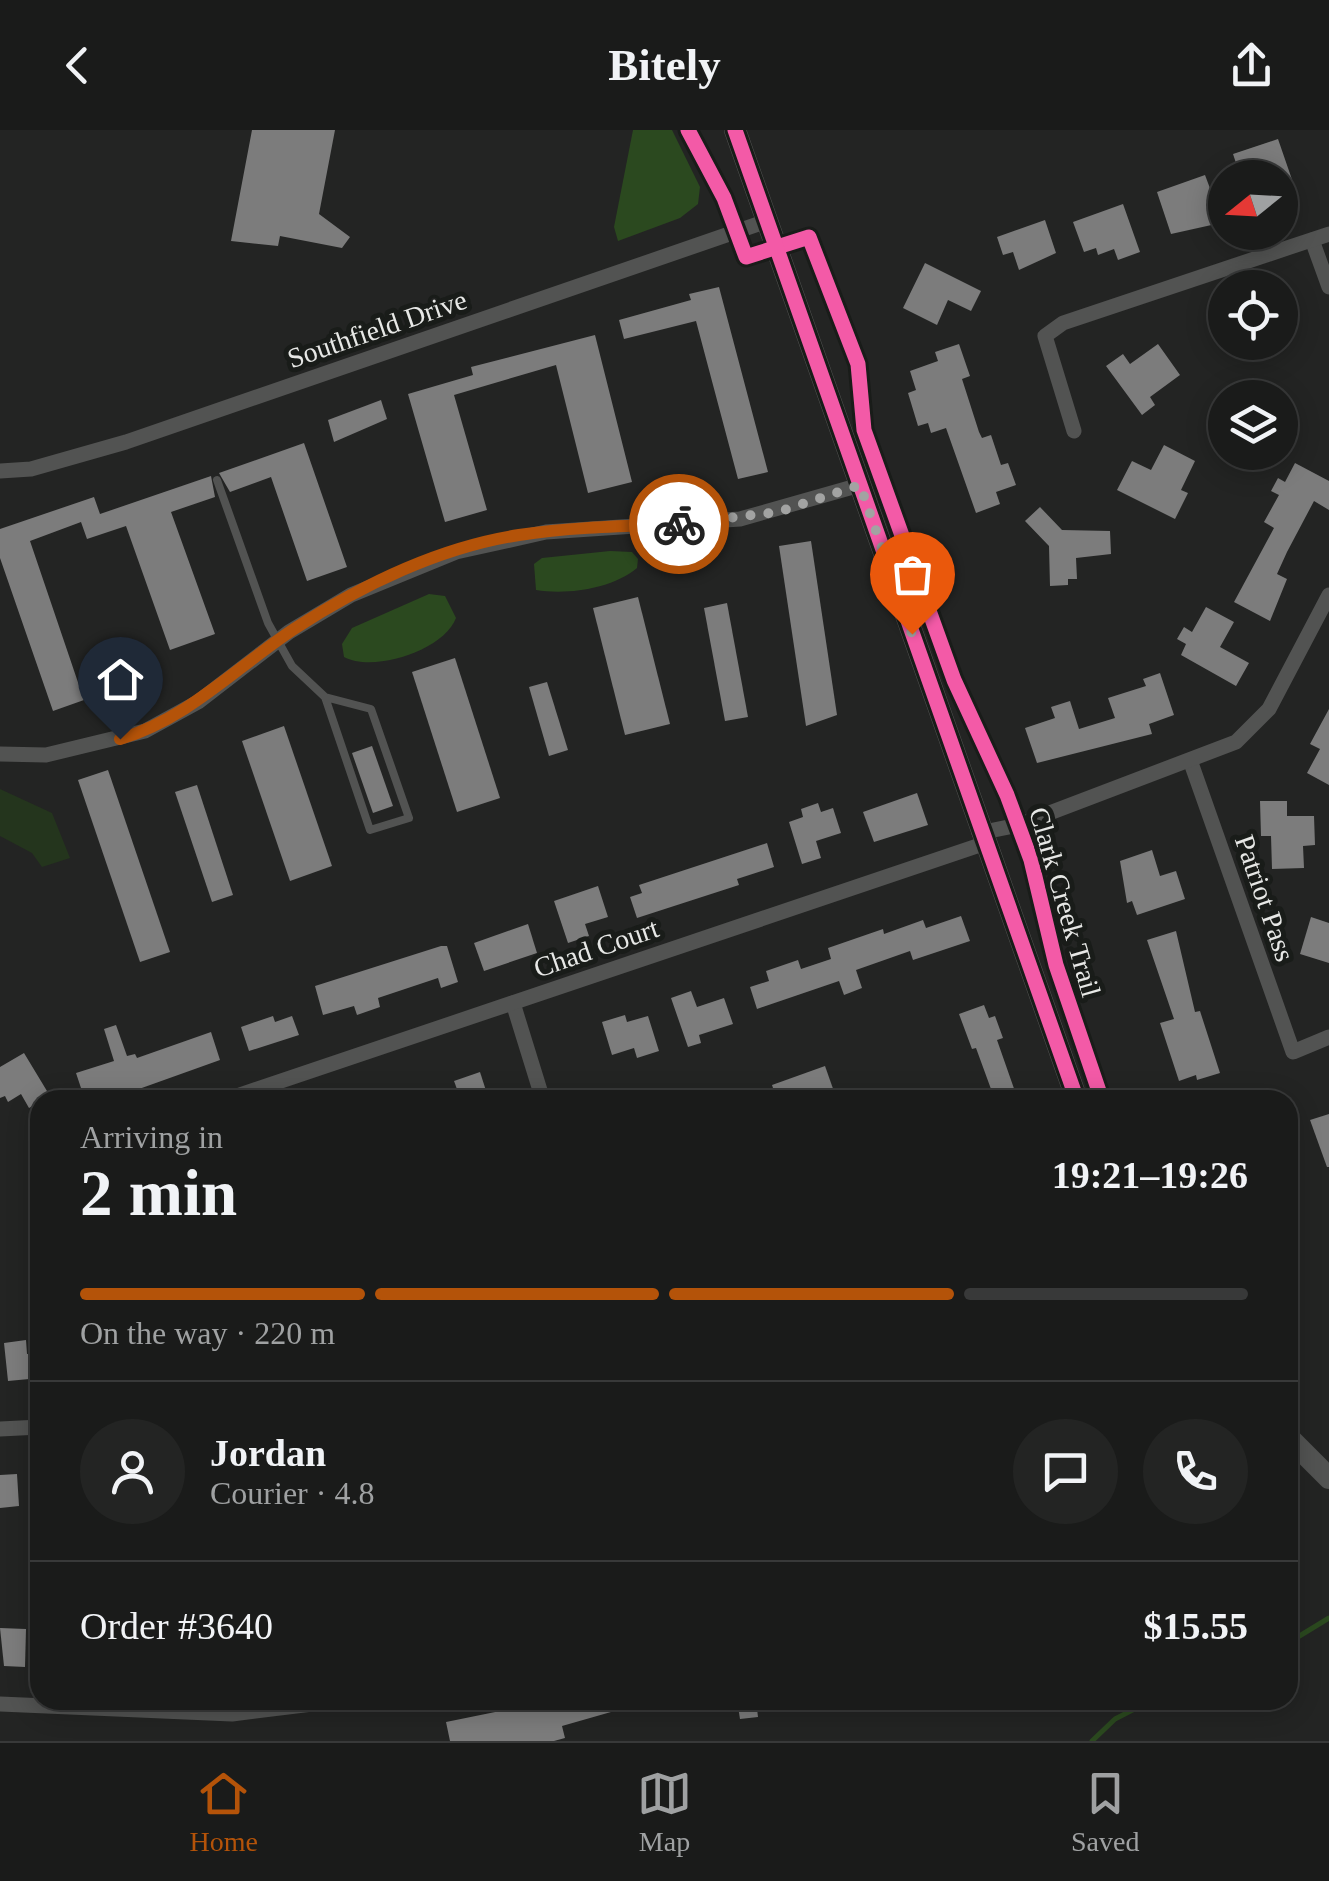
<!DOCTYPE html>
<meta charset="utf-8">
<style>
:root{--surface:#1a1b1a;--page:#232423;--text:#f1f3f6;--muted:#9fa1a2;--line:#383939;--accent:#b45309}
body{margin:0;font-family:"Times New Roman",serif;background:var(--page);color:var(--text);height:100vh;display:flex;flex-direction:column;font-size:38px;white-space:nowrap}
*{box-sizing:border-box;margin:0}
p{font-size:32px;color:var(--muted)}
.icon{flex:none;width:55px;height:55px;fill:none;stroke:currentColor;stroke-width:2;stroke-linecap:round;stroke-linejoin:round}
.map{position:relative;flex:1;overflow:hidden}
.side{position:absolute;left:30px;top:960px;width:1268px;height:620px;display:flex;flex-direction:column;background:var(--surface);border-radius:30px;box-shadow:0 5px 25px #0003,0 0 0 2px var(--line)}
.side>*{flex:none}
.needle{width:65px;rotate:252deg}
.fabs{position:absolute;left:1208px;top:30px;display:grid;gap:20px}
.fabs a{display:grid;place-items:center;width:90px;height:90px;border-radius:50%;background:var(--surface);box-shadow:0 5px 25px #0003,0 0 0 2px var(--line);font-size:50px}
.pin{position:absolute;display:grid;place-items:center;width:85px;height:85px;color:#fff;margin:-102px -42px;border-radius:50% 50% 50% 0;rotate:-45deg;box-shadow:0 0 10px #0007}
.pin .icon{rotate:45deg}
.courier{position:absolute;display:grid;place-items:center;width:100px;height:100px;margin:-50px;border:8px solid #b45309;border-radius:50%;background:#fff;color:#222;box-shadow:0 2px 12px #0007}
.headline em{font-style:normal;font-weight:600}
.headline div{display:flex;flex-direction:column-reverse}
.headline{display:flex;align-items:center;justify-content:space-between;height:170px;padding:0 50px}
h1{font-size:65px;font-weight:600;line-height:75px}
.bar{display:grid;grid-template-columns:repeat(4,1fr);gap:15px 10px;align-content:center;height:120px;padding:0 50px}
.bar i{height:12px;border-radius:8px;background:var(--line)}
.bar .active{background:var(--accent)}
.bar p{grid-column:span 4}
.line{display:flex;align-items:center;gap:25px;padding:0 50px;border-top:2px solid var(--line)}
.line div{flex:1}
.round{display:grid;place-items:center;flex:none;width:105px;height:105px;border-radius:52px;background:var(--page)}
header{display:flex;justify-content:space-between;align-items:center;height:130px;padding:0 50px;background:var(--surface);font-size:45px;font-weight:600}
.menu{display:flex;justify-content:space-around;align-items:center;height:140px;border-top:2px solid var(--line);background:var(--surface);font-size:28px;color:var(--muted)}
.menu a{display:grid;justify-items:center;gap:5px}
.menu .active{color:var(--accent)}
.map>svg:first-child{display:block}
.green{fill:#24351d}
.water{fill:#2b491f}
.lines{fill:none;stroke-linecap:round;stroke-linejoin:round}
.stream{stroke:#2b491f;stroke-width:5}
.building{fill:#7c7c7c}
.lane{stroke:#525352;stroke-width:8}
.street{stroke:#525352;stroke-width:15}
.secondary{stroke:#525352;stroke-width:22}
.cycleway-casing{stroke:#191c19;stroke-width:21}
.cycleway{stroke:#f35aa7;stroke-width:15}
.done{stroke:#a2a3a2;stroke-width:10;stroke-dasharray:0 18}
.route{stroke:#b45309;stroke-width:12}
.labels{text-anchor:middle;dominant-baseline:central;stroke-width:10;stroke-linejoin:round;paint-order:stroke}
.street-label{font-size:28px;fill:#e7e8e6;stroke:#191c19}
</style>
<header><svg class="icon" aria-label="back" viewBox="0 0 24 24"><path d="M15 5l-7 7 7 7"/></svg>Bitely<svg class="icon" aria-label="share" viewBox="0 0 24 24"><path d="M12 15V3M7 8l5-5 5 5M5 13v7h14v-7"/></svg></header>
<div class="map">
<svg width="1329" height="1611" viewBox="0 0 1329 1611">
<rect width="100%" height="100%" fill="#232423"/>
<polygon class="green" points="0,659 52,683 70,728 42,737 32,723 0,706"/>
<g class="water">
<polygon points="633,0 672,0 700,57 698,74 680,88 618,111 614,97"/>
<path d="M610,421L632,422L638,429L637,438C612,459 567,465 536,460L534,434L542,428Z"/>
<path d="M429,464L445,466L456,488C444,520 374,543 344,527L342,514L352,498Z"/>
</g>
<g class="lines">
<g class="stream">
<polyline points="1288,1513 1329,1488"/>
<polyline points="1189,1570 1200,1575 1236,1570"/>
<polyline points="1092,1611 1115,1589 1152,1570"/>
</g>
</g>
<g class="building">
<polygon points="252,0 335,0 319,84 350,107 342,118 280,106 278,116 231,111"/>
<polygon points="1278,9 1298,67 1280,73 1280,48 1241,48 1233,24"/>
<polygon points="1205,45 1214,69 1225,65 1225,92 1171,104 1157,62"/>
<polygon points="1123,74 1140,122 1118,130 1114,119 1098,125 1096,118 1084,122 1073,92"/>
<polygon points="1045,90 1056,123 1019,140 1013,122 1003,125 997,107"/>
<polygon points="925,133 981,161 971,181 948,170 937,195 903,178"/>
<polygon points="719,157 768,342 738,349 696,191 624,209 619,190 691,170 689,164"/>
<polygon points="595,205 632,352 588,363 556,235 454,265 487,380 445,392 408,264 473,245 471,237"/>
<polygon points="959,214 970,246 962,249 979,302 982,308 991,305 1001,335 1008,333 1016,355 996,362 1000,374 976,383 946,298 931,303 928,293 918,296 908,263 916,260 910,241 938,231 935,222"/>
<polygon points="1158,214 1180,245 1150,267 1155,275 1142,285 1106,236 1123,224 1130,234"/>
<polygon points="381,270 387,289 334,312 328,290"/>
<polygon points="304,313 347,437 307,451 271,347 230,362 219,343"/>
<polygon points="1164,315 1195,331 1181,360 1188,363 1175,389 1117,360 1132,331 1151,340"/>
<polygon points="1295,333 1329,351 1329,380 1314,371 1287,422 1277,444 1287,449 1270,491 1234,472 1274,398 1264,392 1279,365 1271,361 1278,348 1285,352"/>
<polygon points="211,346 215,367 171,382 215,504 170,520 126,396 87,409 81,392 30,411 84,570 53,581 0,428 0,399 94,367 100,384"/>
<polygon points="1040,377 1062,400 1110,401 1111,424 1076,428 1077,449 1068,449 1068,455 1050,456 1049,416 1025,391"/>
<polygon points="811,411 837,585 806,596 779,416"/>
<polygon points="638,467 670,594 625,605 593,478"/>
<polygon points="727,473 748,587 725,591 704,478"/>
<polygon points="1206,477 1234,492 1220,517 1249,533 1236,556 1181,525 1186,514 1177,509 1184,497 1192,502"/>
<polygon points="455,528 500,668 457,682 412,542"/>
<polygon points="1160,543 1174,585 1149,594 1152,604 1037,633 1025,598 1055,588 1051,577 1070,571 1079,599 1115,588 1108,568 1146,556 1143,549"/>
<polygon points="547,552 568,620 549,626 529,557"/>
<polygon points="1329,579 1329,655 1307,643 1320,619 1310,614"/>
<polygon points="284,596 332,736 290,751 242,611"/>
<polygon points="372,616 393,676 373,683 352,623"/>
<polygon points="108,640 170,822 140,832 78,650"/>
<polygon points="197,655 233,765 212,772 175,662"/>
<polygon points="917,663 928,695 874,712 863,682"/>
<polygon points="1260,671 1287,671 1287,686 1314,686 1315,715 1303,716 1304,738 1272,739 1271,706 1261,706"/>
<polygon points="818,673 821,682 833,678 841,703 816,711 821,728 802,734 789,692 803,687 801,679"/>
<polygon points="767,713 774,737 737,749 739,755 637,788 630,767 642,763 639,755"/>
<polygon points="1152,720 1160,746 1176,741 1185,769 1137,785 1132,771 1127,773 1120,731"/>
<polygon points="598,756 608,787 585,794 589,806 568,813 554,771"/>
<polygon points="961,786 970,811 913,830 910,821 856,840 862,858 844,865 839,851 757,879 750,857 769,851 766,841 798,830 801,839 831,829 828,818 883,799 884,804 923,790 926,798"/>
<polygon points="1311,787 1329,793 1329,833 1300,824"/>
<polygon points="528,794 537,823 484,841 474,813"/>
<polygon points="1176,801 1195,882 1200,881 1220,943 1197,950 1196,945 1179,951 1160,893 1174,889 1147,810"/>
<polygon points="441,816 447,816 458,852 441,858 438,848 378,868 380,877 357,885 354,876 323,885 315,856"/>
<polygon points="691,861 697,877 724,868 733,894 699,905 701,913 688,917 671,868"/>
<polygon points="984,875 989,888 995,886 1003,908 997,910 1018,970 995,970 976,918 972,919 959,884"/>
<polygon points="625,885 627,892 648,886 659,921 637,928 634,918 612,925 602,892"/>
<polygon points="273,886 275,892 292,886 299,905 249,921 241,897"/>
<polygon points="116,895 127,926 135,924 137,928 211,902 220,930 125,964 123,959 111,963 109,959 84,967 76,943 114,931 104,899"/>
<polygon points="24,923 50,966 29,978 21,964 8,972 5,966 0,968 0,937"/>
<polygon points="825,936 837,970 777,970 772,955"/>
<polygon points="480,942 489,970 461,970 454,951"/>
<polygon points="1329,984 1329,1037 1327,1037 1310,990"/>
<polygon points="26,1210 27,1224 40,1222 40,1248 8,1251 4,1213"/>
<polygon points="17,1344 19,1376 0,1378 0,1345"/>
<polygon points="0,1498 26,1499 25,1537 4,1536"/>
<polygon points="528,1570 639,1570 639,1574 562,1596 565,1608 554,1611 450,1611 446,1592 529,1575"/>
<polygon points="737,1570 756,1570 758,1587 740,1589"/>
</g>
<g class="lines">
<polyline class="lane" points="217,350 268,493 292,536 325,567 370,700 409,688 371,579 325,567"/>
<g class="street">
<polyline points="1312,110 1329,157"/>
<polyline points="1074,301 1045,206 1063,193 1329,104"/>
<polyline points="0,341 31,339 126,312 767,91"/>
<polyline points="0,624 46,625 145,601 198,572 289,502 351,465 456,422 546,402 740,389 860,355"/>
<polyline points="1190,630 1293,922 1329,907"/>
<polyline points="979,703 1018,695 1236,612 1269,579 1329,465"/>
<polyline points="513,873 543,970"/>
<polyline points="225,970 983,714"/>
<polyline points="0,1299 40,1297"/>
<polyline points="0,1574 232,1584 345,1570"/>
</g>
<g class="secondary">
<polyline points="735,0 1077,970"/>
<polyline points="1288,1307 1329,1348"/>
</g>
<defs>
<g id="cycleway">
<polyline points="688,0 724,68 746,127 809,107 858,234 864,300 954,550 1007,665 1031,730 1056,835 1102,970"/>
<polyline points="735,0 1077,970"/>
</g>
</defs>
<use href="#cycleway" class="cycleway-casing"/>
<use href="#cycleway" class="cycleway"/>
</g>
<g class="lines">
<polyline class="done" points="679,394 778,382 860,355 912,504"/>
<path class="route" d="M120,609C189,588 235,538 294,499C360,456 440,417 519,405C571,397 626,396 679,394"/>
</g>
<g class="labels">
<g class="street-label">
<text transform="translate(377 199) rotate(-19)">Southfield Drive</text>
<text transform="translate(1265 768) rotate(71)">Patriot Pass</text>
<text transform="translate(1065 772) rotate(74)">Clark Creek Trail</text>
<text transform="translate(596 818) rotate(-19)">Chad Court</text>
</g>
</g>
</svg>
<div class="fabs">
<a><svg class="needle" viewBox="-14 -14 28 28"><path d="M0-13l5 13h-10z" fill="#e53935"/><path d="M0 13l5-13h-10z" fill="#9fa1a2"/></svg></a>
<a><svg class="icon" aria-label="locate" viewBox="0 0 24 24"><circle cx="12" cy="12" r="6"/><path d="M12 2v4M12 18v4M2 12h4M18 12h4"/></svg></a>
<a><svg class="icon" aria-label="layers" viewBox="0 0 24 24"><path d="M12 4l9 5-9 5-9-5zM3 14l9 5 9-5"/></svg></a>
</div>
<div class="pin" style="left:912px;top:504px;background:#ea580c"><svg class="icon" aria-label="bag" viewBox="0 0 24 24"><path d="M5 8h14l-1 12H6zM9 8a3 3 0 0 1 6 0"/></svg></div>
<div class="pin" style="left:120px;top:609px;background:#1f2937"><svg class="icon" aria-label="home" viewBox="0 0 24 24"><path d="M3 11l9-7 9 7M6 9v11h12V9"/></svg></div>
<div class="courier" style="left:679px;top:394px"><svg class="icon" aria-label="bike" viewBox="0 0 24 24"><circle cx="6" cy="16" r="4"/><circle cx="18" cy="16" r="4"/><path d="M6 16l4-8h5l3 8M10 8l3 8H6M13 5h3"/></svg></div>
<section class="side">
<div class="headline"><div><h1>2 min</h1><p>Arriving in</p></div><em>19:21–19:26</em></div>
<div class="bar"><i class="active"></i><i class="active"></i><i class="active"></i><i></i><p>On the way · 220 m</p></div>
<div class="line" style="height:180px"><a class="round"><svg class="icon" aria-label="person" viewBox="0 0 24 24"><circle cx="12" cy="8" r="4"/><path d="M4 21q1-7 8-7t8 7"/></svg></a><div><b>Jordan</b><p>Courier · 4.8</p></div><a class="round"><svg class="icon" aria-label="chat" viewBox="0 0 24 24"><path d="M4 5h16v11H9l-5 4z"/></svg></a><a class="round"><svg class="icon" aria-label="phone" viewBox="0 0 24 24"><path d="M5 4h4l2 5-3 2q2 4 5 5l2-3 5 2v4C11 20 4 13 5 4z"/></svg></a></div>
<div class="line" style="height:130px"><div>Order #3640</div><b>$15.55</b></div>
</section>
</div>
<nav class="menu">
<a class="active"><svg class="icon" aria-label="home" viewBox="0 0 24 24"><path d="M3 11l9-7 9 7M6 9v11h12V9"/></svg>Home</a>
<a><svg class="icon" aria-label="map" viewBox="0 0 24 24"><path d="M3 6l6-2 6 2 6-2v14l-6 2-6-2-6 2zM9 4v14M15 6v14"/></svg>Map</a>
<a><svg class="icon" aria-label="saved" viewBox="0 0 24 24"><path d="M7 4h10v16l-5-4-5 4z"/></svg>Saved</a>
</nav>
